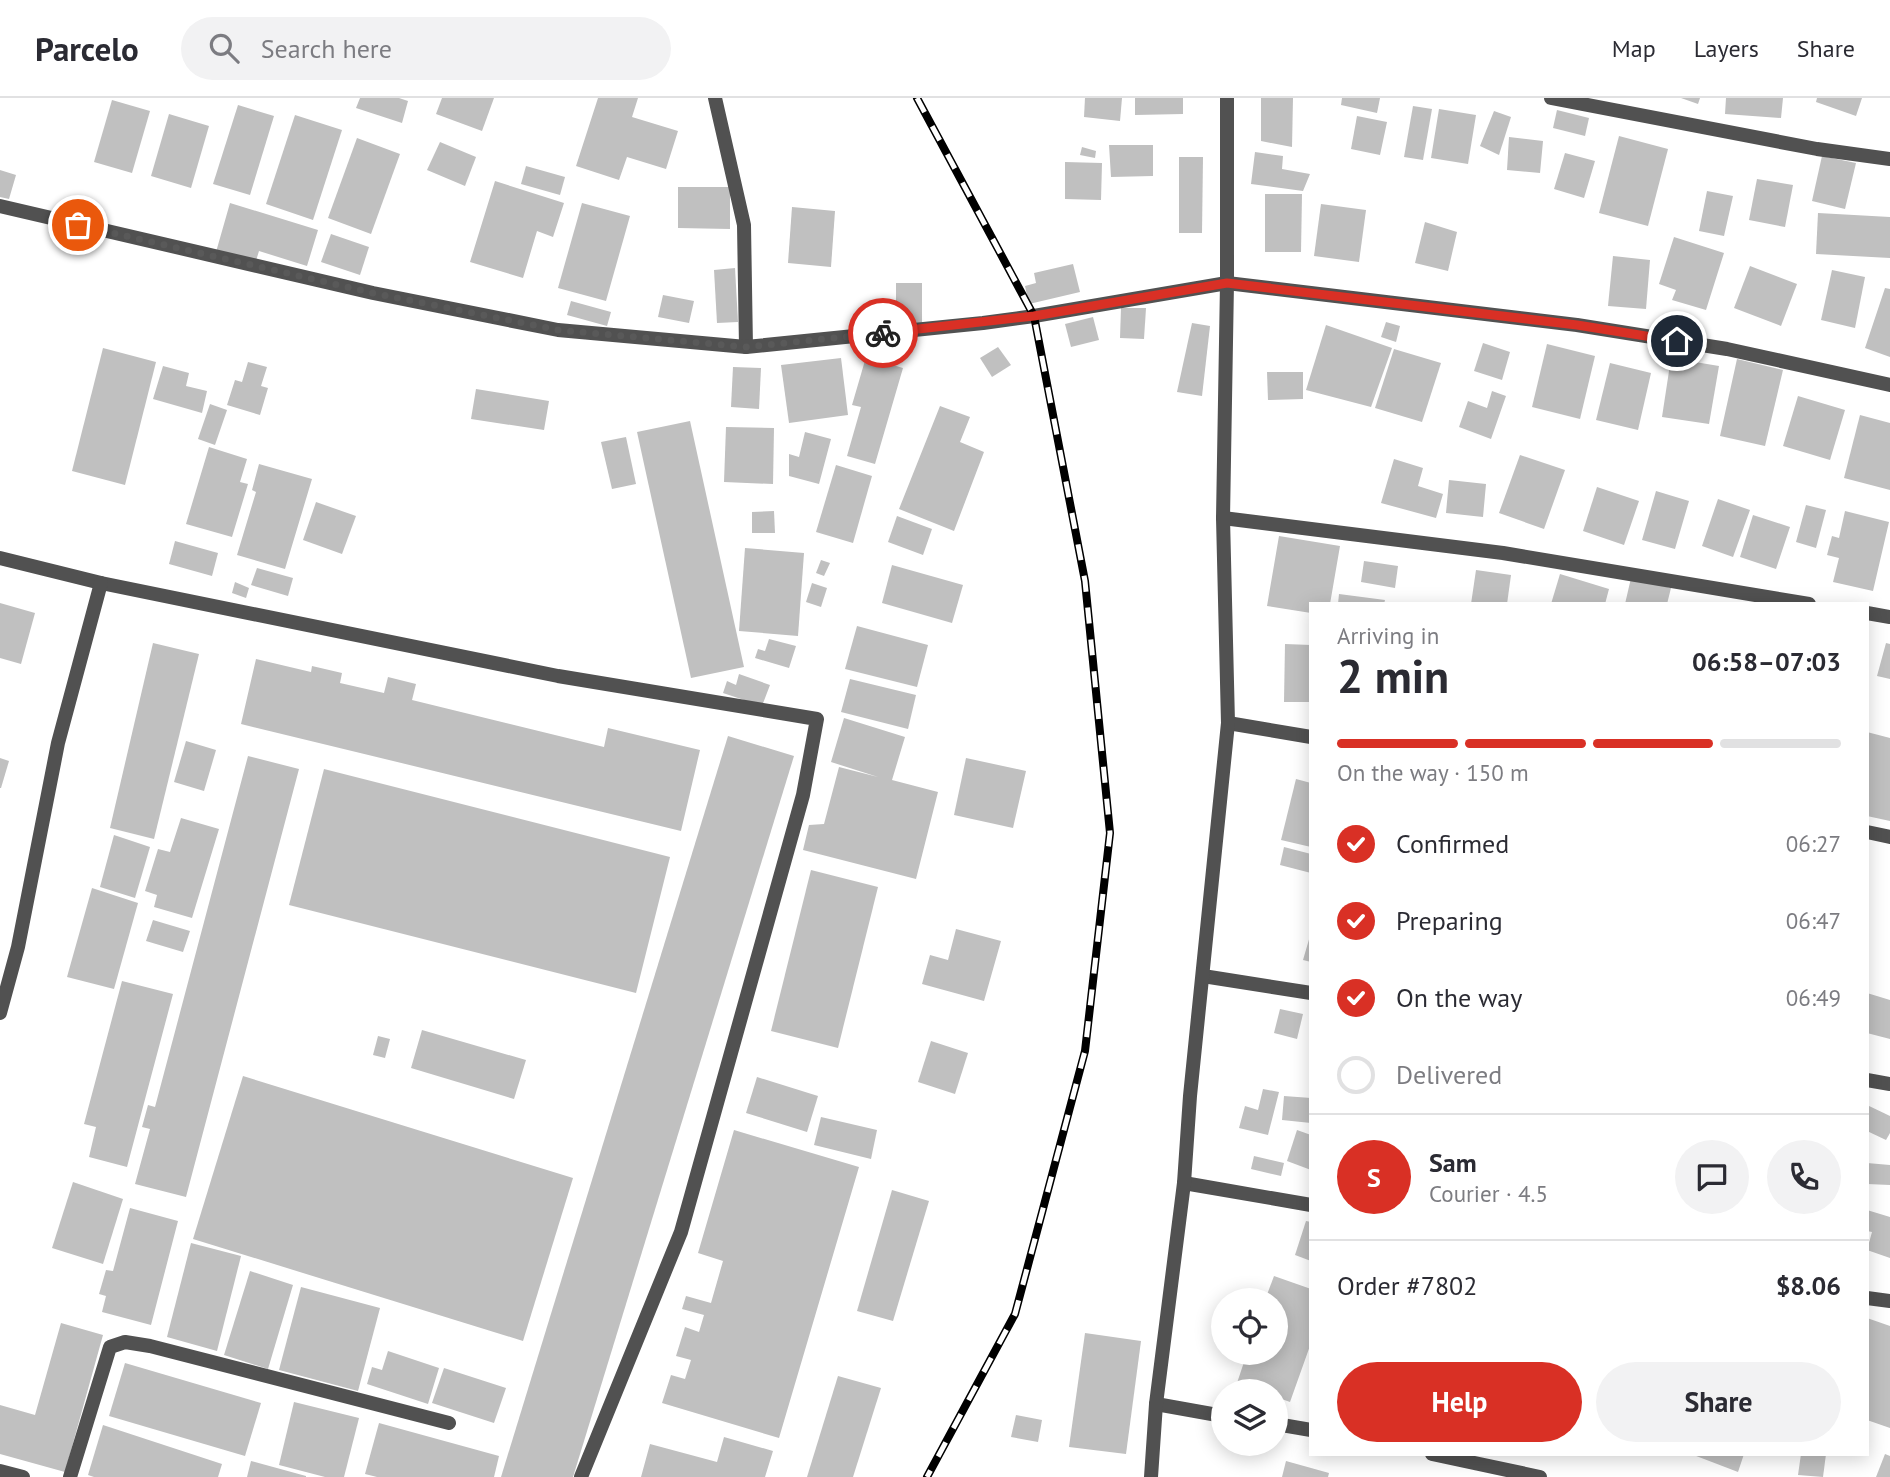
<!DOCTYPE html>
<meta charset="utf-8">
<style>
:root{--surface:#fff;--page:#f2f2f3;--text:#2b2b33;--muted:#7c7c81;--line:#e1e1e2;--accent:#d93025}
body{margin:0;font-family:"PT Sans",sans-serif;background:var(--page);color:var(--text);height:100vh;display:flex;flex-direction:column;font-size:26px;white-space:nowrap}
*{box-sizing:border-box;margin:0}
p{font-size:23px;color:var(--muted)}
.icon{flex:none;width:38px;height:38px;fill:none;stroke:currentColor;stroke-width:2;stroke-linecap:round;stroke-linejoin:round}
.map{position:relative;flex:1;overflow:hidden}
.panel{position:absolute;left:1309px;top:504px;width:560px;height:854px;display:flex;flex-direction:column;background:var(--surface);border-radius:0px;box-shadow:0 4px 18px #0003}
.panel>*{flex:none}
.fabs{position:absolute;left:1211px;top:1190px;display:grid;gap:14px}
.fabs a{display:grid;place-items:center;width:77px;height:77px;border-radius:50%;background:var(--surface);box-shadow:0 4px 18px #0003;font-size:35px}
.pin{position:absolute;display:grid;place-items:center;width:60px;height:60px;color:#fff;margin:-30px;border:4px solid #fff;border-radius:50%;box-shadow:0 2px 7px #0007}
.courier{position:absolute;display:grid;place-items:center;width:70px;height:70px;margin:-35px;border:5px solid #d93025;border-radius:50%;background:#fff;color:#222;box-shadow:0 2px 9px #0007}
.summary em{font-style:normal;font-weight:600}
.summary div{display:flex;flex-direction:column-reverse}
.summary{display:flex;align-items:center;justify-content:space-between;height:119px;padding:0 28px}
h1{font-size:46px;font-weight:600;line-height:52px}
.bar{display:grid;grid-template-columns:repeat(4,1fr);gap:10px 7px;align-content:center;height:84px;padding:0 28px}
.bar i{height:9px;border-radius:5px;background:var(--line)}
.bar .active{background:var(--accent)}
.bar p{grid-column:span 4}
.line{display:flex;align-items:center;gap:18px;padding:0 28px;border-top:2px solid var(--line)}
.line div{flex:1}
.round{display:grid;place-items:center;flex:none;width:74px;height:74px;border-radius:37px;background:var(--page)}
ol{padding:0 28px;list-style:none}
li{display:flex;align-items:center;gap:21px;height:77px}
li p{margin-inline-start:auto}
li .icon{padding:7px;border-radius:50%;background:var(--accent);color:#fff;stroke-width:4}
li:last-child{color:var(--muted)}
li i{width:38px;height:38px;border:4px solid var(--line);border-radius:50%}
.button{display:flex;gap:14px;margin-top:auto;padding:14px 28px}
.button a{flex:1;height:80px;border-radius:42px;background:var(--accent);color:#fff;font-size:28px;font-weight:600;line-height:80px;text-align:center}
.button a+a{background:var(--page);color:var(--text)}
header{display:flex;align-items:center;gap:42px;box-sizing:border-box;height:98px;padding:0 35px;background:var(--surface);border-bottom:2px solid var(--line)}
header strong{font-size:33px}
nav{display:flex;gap:38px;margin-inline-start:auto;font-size:24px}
.search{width:490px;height:63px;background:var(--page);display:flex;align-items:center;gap:18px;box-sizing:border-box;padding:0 24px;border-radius:38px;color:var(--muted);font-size:26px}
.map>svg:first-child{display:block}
.building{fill:#c0c0c0}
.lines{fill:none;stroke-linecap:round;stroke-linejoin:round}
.minor{stroke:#515151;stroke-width:14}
.rail-casing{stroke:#000;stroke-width:8}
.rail{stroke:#fff;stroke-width:5;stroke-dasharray:16;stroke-linecap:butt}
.done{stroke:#595959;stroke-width:7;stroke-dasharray:0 12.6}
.route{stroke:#d93025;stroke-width:9}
</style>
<header>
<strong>Parcelo</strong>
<div class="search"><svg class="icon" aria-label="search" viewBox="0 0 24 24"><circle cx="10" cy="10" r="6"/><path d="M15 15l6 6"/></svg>Search here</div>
<nav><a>Map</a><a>Layers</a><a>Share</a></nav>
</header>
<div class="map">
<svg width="1890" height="1379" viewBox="0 0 1890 1379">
<rect width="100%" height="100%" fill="#fff"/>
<g class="building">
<polygon points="360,0 399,0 408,3 402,25 356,10"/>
<polygon points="442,0 494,0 482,33 436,16"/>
<polygon points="598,0 638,0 632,19 678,33 666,71 627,59 619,82 576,68"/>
<polygon points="1085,0 1122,0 1120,23 1084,19"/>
<polygon points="1135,0 1183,0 1183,16 1135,17"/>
<polygon points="1261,0 1293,0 1292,49 1261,43"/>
<polygon points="1342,0 1380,0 1377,15 1341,7"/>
<polygon points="1681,0 1700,0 1698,6"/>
<polygon points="1726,0 1783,0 1781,20 1725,16"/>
<polygon points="1817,0 1862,0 1856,18 1816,4"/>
<polygon points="112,2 150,13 132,75 94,64"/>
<polygon points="238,7 274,18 250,97 213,86"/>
<polygon points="1413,8 1432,11 1423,62 1404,59"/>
<polygon points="1439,11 1476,17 1468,66 1431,60"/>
<polygon points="1557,12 1589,20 1585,38 1553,30"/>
<polygon points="1494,13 1511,19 1499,57 1480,48"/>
<polygon points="169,16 209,28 191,90 151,78"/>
<polygon points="295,17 342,32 313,122 266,106"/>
<polygon points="1357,18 1387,24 1380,57 1351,51"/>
<polygon points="1619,38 1668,51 1648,128 1599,115"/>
<polygon points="1509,39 1543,43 1540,75 1507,72"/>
<polygon points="357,40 400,56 371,136 328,120"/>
<polygon points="440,44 476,59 465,88 427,72"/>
<polygon points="1109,47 1153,47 1153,78 1111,79"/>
<polygon points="1082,49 1096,53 1095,60 1080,57"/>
<polygon points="1255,54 1283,58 1282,71 1310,76 1303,93 1251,86"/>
<polygon points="1565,55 1595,63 1584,100 1554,91"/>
<polygon points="1822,58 1856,65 1845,111 1812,103"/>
<polygon points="1179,59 1203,59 1202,135 1179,135"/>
<polygon points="1065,64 1102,65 1101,102 1065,101"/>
<polygon points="526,68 565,79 560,97 521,86"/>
<polygon points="0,72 16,77 9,101 0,99"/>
<polygon points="1757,81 1793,87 1785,129 1749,122"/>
<polygon points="495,83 564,105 553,139 537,133 523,180 470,164"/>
<polygon points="678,89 730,89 730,131 678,130"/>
<polygon points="1707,93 1733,98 1724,138 1699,133"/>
<polygon points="1265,96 1302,96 1301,154 1265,154"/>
<polygon points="230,105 318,132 307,168 259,153 255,166 216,154"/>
<polygon points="582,105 630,118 606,203 558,190"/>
<polygon points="1321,106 1366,112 1359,164 1314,158"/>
<polygon points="792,109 835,113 831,169 788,165"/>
<polygon points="1818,115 1890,119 1890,160 1816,156"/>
<polygon points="1425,124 1457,134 1448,173 1415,165"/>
<polygon points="331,136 369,149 360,177 321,164"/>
<polygon points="1674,139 1724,155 1706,212 1672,202 1676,192 1659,186"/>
<polygon points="1613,158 1650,162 1646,211 1608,208"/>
<polygon points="1073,166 1080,194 1029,206 1025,188 1036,185 1034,175"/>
<polygon points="1750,168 1797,186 1781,228 1734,210"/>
<polygon points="735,170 738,224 717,225 714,172"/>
<polygon points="1832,172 1865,179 1855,230 1821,222"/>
<polygon points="896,185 922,185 922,229 896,228"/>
<polygon points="1885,190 1890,191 1890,259 1865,250"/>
<polygon points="663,197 694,203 689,225 658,219"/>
<polygon points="571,203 611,214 607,228 567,217"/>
<polygon points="1121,210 1146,210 1144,241 1120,240"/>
<polygon points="1093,219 1099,242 1071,249 1065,226"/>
<polygon points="1386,224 1400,228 1396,244 1381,239"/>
<polygon points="1192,225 1210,228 1202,298 1177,294"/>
<polygon points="1326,227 1392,250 1371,309 1306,292"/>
<polygon points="1483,245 1510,254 1502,282 1474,273"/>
<polygon points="1547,246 1595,258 1580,321 1532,309"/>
<polygon points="998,249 1011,267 992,279 980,260"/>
<polygon points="103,250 156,264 125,387 72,373"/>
<polygon points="1394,251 1441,265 1422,324 1375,310"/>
<polygon points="866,259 903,270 875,366 847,358 861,309 852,307"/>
<polygon points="841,260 848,317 789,325 781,267"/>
<polygon points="1671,260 1719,268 1709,326 1662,319"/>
<polygon points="1737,261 1783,272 1765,348 1720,338"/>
<polygon points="248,264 267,269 261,288 268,290 260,317 227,307 235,282 242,284"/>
<polygon points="1610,265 1651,275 1638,332 1596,322"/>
<polygon points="163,268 189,275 186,288 207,293 202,315 153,301"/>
<polygon points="733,269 761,270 759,311 731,309"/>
<polygon points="1267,274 1303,274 1303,301 1268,302"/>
<polygon points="476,291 549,303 544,332 471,321"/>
<polygon points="1492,293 1506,298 1491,341 1459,329 1468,303 1487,310"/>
<polygon points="1798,298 1845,312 1830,362 1783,348"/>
<polygon points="210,306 227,312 215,347 198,341"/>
<polygon points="940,308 970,319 960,344 984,354 954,433 899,411"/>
<polygon points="1860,317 1890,325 1890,392 1844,380"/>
<polygon points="690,323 744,569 691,580 637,334"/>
<polygon points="726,329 774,330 773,386 724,384"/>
<polygon points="805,334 831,341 819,386 789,378 789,356 799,359"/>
<polygon points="626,339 636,386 612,391 601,344"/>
<polygon points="209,349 247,361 240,384 248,386 232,439 186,426"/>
<polygon points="1520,357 1565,372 1544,431 1499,415"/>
<polygon points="1394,361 1423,370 1418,388 1443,396 1436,420 1381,405"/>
<polygon points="259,366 312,381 285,471 237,457 256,394 252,392"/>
<polygon points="836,367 872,378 853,445 816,434"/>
<polygon points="1449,382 1486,386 1483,419 1446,415"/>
<polygon points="1597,389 1639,403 1624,447 1583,433"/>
<polygon points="1656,393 1689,403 1675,451 1642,442"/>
<polygon points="1718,401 1750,412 1733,459 1702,448"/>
<polygon points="316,404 356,418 342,456 303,442"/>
<polygon points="1806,407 1826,412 1816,450 1796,444"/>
<polygon points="774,413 775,435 752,435 752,414"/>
<polygon points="1845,413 1889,424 1873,493 1833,484 1839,460 1827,457 1832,438 1839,440"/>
<polygon points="1753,417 1790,429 1776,471 1740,459"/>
<polygon points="897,418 932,431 923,457 888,444"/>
<polygon points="1279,438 1340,448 1330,506 1311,506 1311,515 1267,508"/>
<polygon points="175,443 218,455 212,478 169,466"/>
<polygon points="745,450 804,455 798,538 739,533"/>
<polygon points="821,462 830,465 824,478 816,475"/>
<polygon points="1364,463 1398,468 1395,490 1361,484"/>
<polygon points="892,467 963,487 952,525 882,505"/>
<polygon points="257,470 293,480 288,498 251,487"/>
<polygon points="1476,472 1511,477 1507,506 1471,506"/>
<polygon points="1560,476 1609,491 1605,506 1551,506"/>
<polygon points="1631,480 1671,490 1667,506 1625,506"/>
<polygon points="235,484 249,490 246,500 232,495"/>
<polygon points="812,485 827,490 821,509 806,504"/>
<polygon points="1339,496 1385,502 1384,506 1338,506"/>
<polygon points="0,505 35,515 21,566 0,560"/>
<polygon points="857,528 928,547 917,589 845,571"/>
<polygon points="769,541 796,548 789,570 755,560 758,551 765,553"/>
<polygon points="153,545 199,556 154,741 110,730"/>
<polygon points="1886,545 1890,546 1890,581 1877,578"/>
<polygon points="1285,546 1311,547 1311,604 1284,604"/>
<polygon points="256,561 311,574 312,568 342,575 340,585 384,595 388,579 416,586 412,602 604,649 608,630 700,652 681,733 241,626"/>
<polygon points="739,576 770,587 762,608 723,595 727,583 736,587"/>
<polygon points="850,581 916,597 908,631 841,614"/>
<polygon points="844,620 905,639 892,682 938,694 916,781 803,752 809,727 824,726 839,669 878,679 831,664"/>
<polygon points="1867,634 1890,640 1890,723 1867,718"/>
<polygon points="728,638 794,658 573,1379 501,1379"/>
<polygon points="186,643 216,652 204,693 174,684"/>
<polygon points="248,658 299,671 186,1099 135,1086 150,1031 142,1029 148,1007 155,1009"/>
<polygon points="0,660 9,663 1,690 0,690"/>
<polygon points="966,660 1026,673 1013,730 954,717"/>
<polygon points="324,671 670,759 636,895 289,807"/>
<polygon points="1296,681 1311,685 1311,749 1281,742"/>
<polygon points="181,720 219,731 192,820 154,809 157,797 145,793 158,751 170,754"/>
<polygon points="114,737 150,749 135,800 100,789"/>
<polygon points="1284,749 1311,756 1311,775 1280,767"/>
<polygon points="811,772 878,789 838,950 771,933"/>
<polygon points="92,790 138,805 114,891 67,879"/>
<polygon points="153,822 190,833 183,854 146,843"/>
<polygon points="956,831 1001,843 984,903 922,886 930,857 948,862"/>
<polygon points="1310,838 1311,838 1311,864 1303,862"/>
<polygon points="122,883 173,896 127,1069 89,1059 96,1029 84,1026"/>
<polygon points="1867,895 1890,902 1890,941 1867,935"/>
<polygon points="1280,911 1303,916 1297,941 1274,935"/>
<polygon points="422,932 526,962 514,1001 411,970"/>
<polygon points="378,938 390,941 385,960 373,957"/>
<polygon points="931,943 968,955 955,996 918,984"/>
<polygon points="243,978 573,1080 523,1243 193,1141"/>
<polygon points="757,979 818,998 807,1034 746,1015"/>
<polygon points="1263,991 1279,994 1268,1037 1239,1030 1245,1008 1258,1012"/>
<polygon points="1284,998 1311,1000 1311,1025 1282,1022"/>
<polygon points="1867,1007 1890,1018 1890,1035 1886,1042 1867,1033"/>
<polygon points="821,1019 877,1032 871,1061 814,1047"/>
<polygon points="734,1032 859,1069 779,1340 662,1305 671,1277 685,1281 691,1262 676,1258 685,1229 699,1234 704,1217 682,1211 686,1198 711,1205 723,1163 698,1155"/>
<polygon points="1297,1032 1311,1037 1311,1072 1287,1063"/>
<polygon points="1254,1058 1284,1065 1281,1078 1251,1071"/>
<polygon points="1867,1065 1890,1067 1890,1087 1867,1086"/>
<polygon points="73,1084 123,1101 103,1166 52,1150"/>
<polygon points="892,1092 929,1103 893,1223 857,1213"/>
<polygon points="130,1110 178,1123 151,1227 102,1214 106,1198 99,1196 106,1172 113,1173"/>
<polygon points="1867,1112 1890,1119 1890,1160 1867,1152 1872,1134 1867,1133"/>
<polygon points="1306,1123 1311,1124 1311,1163 1295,1157"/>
<polygon points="191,1145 241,1158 217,1253 167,1239"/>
<polygon points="250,1173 293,1187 268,1271 224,1257"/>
<polygon points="1274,1178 1311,1191 1311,1245 1290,1304 1276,1299 1276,1293 1259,1293 1237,1285 1247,1255 1276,1255 1276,1202 1265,1202"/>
<polygon points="301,1189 380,1210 358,1293 279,1272"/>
<polygon points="1867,1220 1890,1228 1890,1330 1867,1322"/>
<polygon points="61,1225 103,1237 65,1374 0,1356 0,1307 35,1317"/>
<polygon points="1085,1235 1141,1243 1126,1356 1069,1349"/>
<polygon points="388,1253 439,1270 428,1306 367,1286 372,1269 382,1272"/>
<polygon points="125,1265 261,1305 245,1358 109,1318"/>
<polygon points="444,1270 506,1290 494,1325 432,1305"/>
<polygon points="838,1278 881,1290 853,1379 807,1379"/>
<polygon points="294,1304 359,1320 344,1379 325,1379 279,1367"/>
<polygon points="1016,1317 1042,1322 1038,1344 1011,1339"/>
<polygon points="379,1325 499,1358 494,1379 377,1379 365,1376"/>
<polygon points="103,1327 222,1366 218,1379 94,1379 88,1377"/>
<polygon points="724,1339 773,1353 765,1379 641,1379 650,1346 717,1364"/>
<polygon points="1691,1356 1744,1356 1738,1374"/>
<polygon points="1801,1356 1826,1356 1823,1379 1798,1377"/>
<polygon points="1885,1356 1890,1358 1890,1379 1876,1379"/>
<polygon points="251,1363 306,1378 306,1379 247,1379"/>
<polygon points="1286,1363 1329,1375 1328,1379 1282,1379"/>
</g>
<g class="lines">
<g class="minor">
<polyline points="715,0 744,127 746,249"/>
<polyline points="1551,0 1817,51 1890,61"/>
<polyline points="0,108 373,195 558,232 746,249 983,225 1034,218 1227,185 1577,227 1727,251 1890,287"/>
<polyline points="1223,420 1503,455 1809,506"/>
<polyline points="0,460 101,485 558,578 817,621 803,697 681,1134 581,1379"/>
<polyline points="1867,515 1890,519"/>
<polyline points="1228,625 1311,639"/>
<polyline points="1867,734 1890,739"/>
<polyline points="1203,878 1311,895"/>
<polyline points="0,915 18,849 58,645 101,485"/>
<polyline points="1867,982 1890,986"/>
<polyline points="1184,1085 1311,1107"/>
<polyline points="1867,1200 1890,1203"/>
<polyline points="1156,1306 1223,1318"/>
<polyline points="1276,1326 1311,1332"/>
<polyline points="1432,1356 1540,1379"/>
<polyline points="0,1373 23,1379"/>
<polyline points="70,1379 110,1249 125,1244 150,1248 449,1325"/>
<polyline points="1151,1379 1156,1306 1184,1085 1190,998 1228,625 1223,420 1227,185 1227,0"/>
</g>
<defs>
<polyline id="rail" points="917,0 1034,218 1085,483 1110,735 1085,953 1015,1216 927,1379"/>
</defs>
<use href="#rail" class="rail-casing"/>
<use href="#rail" class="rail"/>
</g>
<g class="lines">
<polyline class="done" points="78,127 373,195 558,232 746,249 883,235"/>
<polyline class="route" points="883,235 1034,218 1227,185 1577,227 1677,243"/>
</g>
</svg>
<div class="fabs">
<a><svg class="icon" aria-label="locate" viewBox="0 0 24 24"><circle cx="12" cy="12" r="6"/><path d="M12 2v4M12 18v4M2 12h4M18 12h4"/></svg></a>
<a><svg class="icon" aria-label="layers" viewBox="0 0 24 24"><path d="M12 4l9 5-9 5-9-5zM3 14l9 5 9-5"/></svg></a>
</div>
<div class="pin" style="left:78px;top:127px;background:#ea580c"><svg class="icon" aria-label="bag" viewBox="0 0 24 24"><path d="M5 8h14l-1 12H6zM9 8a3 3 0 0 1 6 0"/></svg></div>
<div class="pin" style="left:1677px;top:243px;background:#1f2937"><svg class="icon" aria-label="home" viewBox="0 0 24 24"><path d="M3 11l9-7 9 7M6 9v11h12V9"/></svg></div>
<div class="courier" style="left:883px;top:235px"><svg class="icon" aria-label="bike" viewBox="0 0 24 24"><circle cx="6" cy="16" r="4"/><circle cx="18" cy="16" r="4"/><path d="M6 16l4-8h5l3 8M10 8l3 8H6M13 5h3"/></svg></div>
<section class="panel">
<div class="summary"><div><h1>2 min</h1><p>Arriving in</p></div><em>06:58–07:03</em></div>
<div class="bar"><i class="active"></i><i class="active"></i><i class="active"></i><i></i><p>On the way · 150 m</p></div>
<ol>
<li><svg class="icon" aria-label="check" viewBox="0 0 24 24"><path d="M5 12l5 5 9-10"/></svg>Confirmed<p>06:27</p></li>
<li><svg class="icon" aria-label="check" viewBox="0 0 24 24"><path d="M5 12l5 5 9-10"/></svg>Preparing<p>06:47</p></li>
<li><svg class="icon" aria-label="check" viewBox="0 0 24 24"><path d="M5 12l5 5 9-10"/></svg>On the way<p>06:49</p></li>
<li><i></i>Delivered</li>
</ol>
<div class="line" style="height:126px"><b class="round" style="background:var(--accent);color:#fff">S</b><div><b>Sam</b><p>Courier · 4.5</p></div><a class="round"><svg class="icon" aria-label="chat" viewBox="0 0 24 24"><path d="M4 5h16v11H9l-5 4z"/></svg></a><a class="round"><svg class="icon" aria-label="phone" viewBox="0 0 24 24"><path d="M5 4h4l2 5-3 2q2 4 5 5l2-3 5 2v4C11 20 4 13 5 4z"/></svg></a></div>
<div class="line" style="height:91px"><div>Order #7802</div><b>$8.06</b></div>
<div class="button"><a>Help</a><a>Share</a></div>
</section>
</div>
